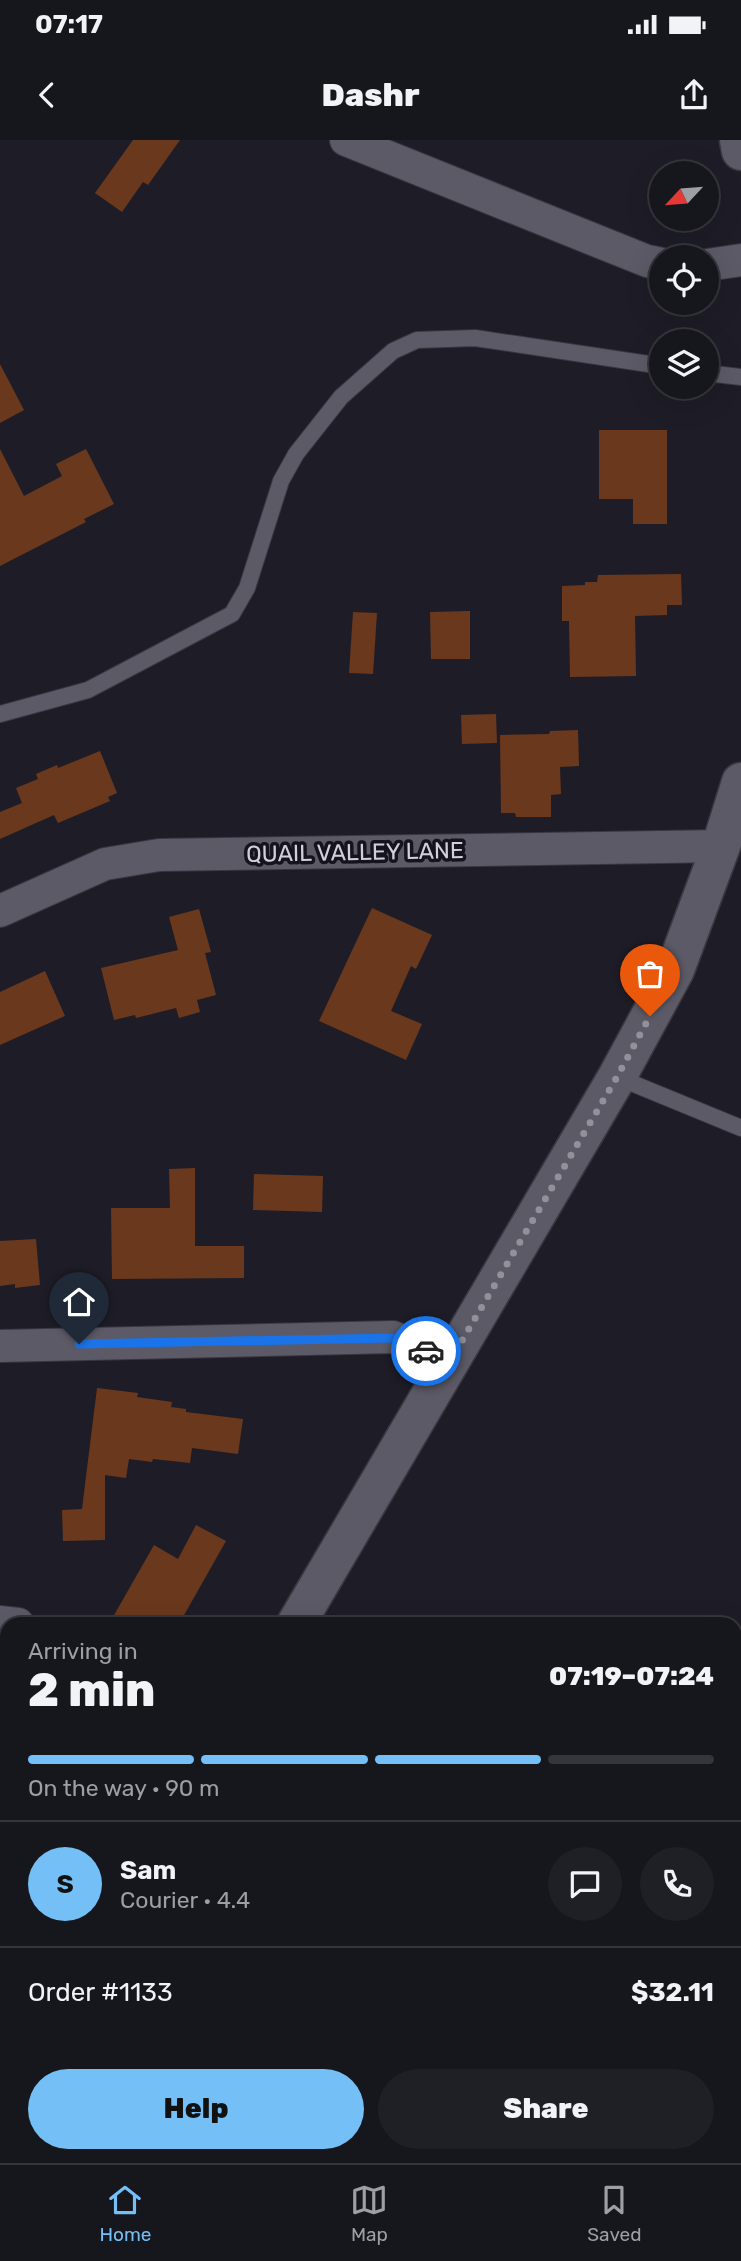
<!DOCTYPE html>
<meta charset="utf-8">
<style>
:root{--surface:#16161d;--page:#1f1f26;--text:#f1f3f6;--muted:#9e9fa4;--line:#35353b;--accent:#74c0f6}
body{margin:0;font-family:Rubik,sans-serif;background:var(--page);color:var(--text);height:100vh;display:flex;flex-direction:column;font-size:26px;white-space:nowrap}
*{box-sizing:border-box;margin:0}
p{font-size:23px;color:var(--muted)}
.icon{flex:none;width:38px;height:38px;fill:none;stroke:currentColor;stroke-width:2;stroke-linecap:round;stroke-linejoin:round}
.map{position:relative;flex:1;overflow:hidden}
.drawer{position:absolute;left:0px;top:1477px;width:742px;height:546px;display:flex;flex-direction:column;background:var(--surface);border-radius:21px 21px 0 0;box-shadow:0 7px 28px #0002,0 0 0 2px var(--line)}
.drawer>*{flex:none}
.needle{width:46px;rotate:244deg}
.controls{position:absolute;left:649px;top:21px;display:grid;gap:14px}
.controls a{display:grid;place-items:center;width:70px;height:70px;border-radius:50%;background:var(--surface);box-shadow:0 7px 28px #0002,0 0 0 2px var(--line);font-size:35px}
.pin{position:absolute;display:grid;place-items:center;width:60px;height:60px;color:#fff;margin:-72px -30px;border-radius:50% 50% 50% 0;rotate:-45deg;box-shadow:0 0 7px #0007}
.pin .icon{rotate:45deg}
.courier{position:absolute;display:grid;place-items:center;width:70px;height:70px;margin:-35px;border:5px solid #1a73e8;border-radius:50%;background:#fff;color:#222;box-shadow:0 2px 9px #0007}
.overview em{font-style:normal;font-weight:800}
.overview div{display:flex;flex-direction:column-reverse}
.overview{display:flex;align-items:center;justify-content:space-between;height:119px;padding:0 28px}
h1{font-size:46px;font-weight:800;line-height:52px}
.bar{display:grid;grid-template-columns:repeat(4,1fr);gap:10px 7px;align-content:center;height:84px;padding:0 28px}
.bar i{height:9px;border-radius:5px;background:var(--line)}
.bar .selected{background:var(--accent)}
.bar p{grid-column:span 4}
.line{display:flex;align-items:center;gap:18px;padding:0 28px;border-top:2px solid var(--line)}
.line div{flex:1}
.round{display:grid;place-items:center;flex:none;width:74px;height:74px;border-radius:37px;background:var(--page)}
.action{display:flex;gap:14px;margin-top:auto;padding:14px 28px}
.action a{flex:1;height:80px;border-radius:42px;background:var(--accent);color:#111;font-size:28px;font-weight:800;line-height:80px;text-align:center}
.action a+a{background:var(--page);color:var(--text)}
.status{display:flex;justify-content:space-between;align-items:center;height:49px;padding:0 35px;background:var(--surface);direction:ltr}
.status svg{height:19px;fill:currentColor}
header{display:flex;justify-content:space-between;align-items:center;height:91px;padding:0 28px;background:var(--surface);font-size:32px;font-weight:800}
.tabs{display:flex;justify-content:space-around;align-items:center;height:98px;border-top:2px solid var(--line);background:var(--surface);font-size:19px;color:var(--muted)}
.tabs a{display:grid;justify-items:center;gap:4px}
.tabs .selected{color:var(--accent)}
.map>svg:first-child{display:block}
.building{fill:#6a381c}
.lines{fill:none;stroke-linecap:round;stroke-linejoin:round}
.service-casing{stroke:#393740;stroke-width:18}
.minor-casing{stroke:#393740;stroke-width:34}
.secondary-casing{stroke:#393740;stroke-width:41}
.service{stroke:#5b5a66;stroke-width:16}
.minor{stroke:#5b5a66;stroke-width:32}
.secondary{stroke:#5b5a66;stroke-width:38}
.done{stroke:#92919a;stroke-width:7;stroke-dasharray:0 12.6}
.route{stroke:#1a73e8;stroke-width:9}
.labels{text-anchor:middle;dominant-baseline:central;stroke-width:7;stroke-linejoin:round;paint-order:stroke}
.street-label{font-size:23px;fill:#d1d0d8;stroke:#15141e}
</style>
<div class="status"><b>07:17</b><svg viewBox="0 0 49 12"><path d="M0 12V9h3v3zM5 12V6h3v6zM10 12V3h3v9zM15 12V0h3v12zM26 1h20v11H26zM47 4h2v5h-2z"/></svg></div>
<header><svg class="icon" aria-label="back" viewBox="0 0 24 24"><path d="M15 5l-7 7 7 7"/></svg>Dashr<svg class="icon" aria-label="share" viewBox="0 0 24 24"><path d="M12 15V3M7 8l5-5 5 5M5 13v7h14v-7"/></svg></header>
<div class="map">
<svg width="741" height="2023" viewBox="0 0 741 2023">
<rect width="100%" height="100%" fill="#1e1d27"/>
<g class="building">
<polygon points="133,0 180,0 148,45 143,42 122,72 95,53"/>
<polygon points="0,224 24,270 0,283"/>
<polygon points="599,290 667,290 667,384 633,384 633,359 599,359"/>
<polygon points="0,309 24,356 62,336 56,324 86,309 114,364 84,379 86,382 0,426"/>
<polygon points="681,434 682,465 667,465 667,475 635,476 636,536 570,537 569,481 562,481 562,446 585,445 585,442 597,442 598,435"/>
<polygon points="470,471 470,519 431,519 430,472"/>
<polygon points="353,472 377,473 373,534 349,533"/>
<polygon points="496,574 497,603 462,604 461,575"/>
<polygon points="578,590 579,626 560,627 561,654 551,655 551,677 516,677 515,673 501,673 500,595 549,594 550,591"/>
<polygon points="100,611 117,653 108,657 110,661 58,683 54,675 0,699 0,672 22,663 16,648 38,639 36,634 57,625 58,628"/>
<polygon points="372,768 432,795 416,829 411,826 391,871 422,884 406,920 319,881"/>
<polygon points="199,769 211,812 205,813 216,855 197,860 200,872 179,878 176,868 136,878 135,875 114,880 101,828 178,810 169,777"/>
<polygon points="45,831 65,876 0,905 0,852"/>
<polygon points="195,1028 195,1106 244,1106 244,1138 112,1139 111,1068 170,1068 169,1029"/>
<polygon points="254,1034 323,1036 322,1072 253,1070"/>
<polygon points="36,1099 40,1145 15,1148 15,1144 0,1146 0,1101"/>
<polygon points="97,1248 138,1253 137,1257 172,1262 171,1267 186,1269 186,1272 243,1279 238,1314 192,1308 190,1323 153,1319 152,1322 129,1319 126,1338 105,1335 105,1400 63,1401 62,1370 82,1369"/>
<polygon points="196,1385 226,1401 179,1484 109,1484 154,1405 178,1419"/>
</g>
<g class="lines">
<defs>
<g id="service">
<polyline points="707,233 741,237"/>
<polyline points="0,574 88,550 232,474 247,448 281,341 296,314 341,257 393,211 417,200 475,198 662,226"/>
<polyline points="617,937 741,988"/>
<polyline points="0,1792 7,1792"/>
<polyline points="0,1815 7,1815"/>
</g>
<g id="minor">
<polyline points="346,0 647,121 662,124"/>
<polyline points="707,125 741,120"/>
<polyline points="0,771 105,724 159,715 721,706"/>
<polyline points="0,1206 393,1197 450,1221"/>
<polyline points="0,1482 18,1484"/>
<polyline points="735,1705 741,1699"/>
<polyline points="582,2023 584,2016"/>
</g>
<g id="secondary">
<polyline points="739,0 741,11"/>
<polyline points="296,1484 617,937 675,830 721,706 741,642"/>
<polyline points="107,2023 108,2016"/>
</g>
</defs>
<use href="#service" class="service-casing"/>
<use href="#minor" class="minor-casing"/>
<use href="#secondary" class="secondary-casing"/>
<use href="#service" class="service"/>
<use href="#minor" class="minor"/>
<use href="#secondary" class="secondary"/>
</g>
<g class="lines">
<polyline class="done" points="426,1211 450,1221 617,937 650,876"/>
<polyline class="route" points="79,1204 393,1198 426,1211"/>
</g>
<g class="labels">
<g class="street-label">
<text transform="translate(355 712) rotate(-1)">QUAIL VALLEY LANE</text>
</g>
</g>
</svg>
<div class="controls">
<a><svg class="needle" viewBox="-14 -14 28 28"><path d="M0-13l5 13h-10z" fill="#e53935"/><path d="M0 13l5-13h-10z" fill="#9e9fa4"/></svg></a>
<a><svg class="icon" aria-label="locate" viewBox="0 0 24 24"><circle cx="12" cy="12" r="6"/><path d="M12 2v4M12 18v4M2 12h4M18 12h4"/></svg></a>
<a><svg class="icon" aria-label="layers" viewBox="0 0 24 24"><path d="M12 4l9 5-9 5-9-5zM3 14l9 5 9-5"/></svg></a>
</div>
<div class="pin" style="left:650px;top:876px;background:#ea580c"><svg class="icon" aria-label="bag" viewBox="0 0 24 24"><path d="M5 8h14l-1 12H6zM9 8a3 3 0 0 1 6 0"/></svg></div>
<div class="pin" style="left:79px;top:1204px;background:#1f2937"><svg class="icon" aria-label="home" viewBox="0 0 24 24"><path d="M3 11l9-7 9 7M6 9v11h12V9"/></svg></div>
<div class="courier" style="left:426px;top:1211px"><svg class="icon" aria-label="car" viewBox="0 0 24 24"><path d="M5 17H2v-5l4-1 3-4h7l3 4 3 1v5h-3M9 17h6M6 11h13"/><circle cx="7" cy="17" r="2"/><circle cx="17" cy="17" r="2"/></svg></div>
<section class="drawer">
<div class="overview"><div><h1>2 min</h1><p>Arriving in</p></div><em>07:19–07:24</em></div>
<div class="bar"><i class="selected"></i><i class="selected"></i><i class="selected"></i><i></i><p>On the way · 90 m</p></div>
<div class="line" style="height:126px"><b class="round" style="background:var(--accent);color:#111">S</b><div><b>Sam</b><p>Courier · 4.4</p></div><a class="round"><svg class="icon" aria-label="chat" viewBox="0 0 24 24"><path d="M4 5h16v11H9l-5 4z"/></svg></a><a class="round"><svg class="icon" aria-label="phone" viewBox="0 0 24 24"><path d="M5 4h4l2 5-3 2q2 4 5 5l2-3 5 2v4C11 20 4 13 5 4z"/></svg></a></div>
<div class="line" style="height:91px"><div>Order #1133</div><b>$32.11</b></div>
<div class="action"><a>Help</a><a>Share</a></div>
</section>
</div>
<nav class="tabs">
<a class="selected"><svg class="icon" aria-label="home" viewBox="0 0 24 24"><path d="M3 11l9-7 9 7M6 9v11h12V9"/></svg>Home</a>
<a><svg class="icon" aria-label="map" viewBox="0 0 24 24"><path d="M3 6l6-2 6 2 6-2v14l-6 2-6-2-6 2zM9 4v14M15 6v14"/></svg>Map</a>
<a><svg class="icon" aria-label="saved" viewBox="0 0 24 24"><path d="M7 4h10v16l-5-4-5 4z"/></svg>Saved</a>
</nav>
